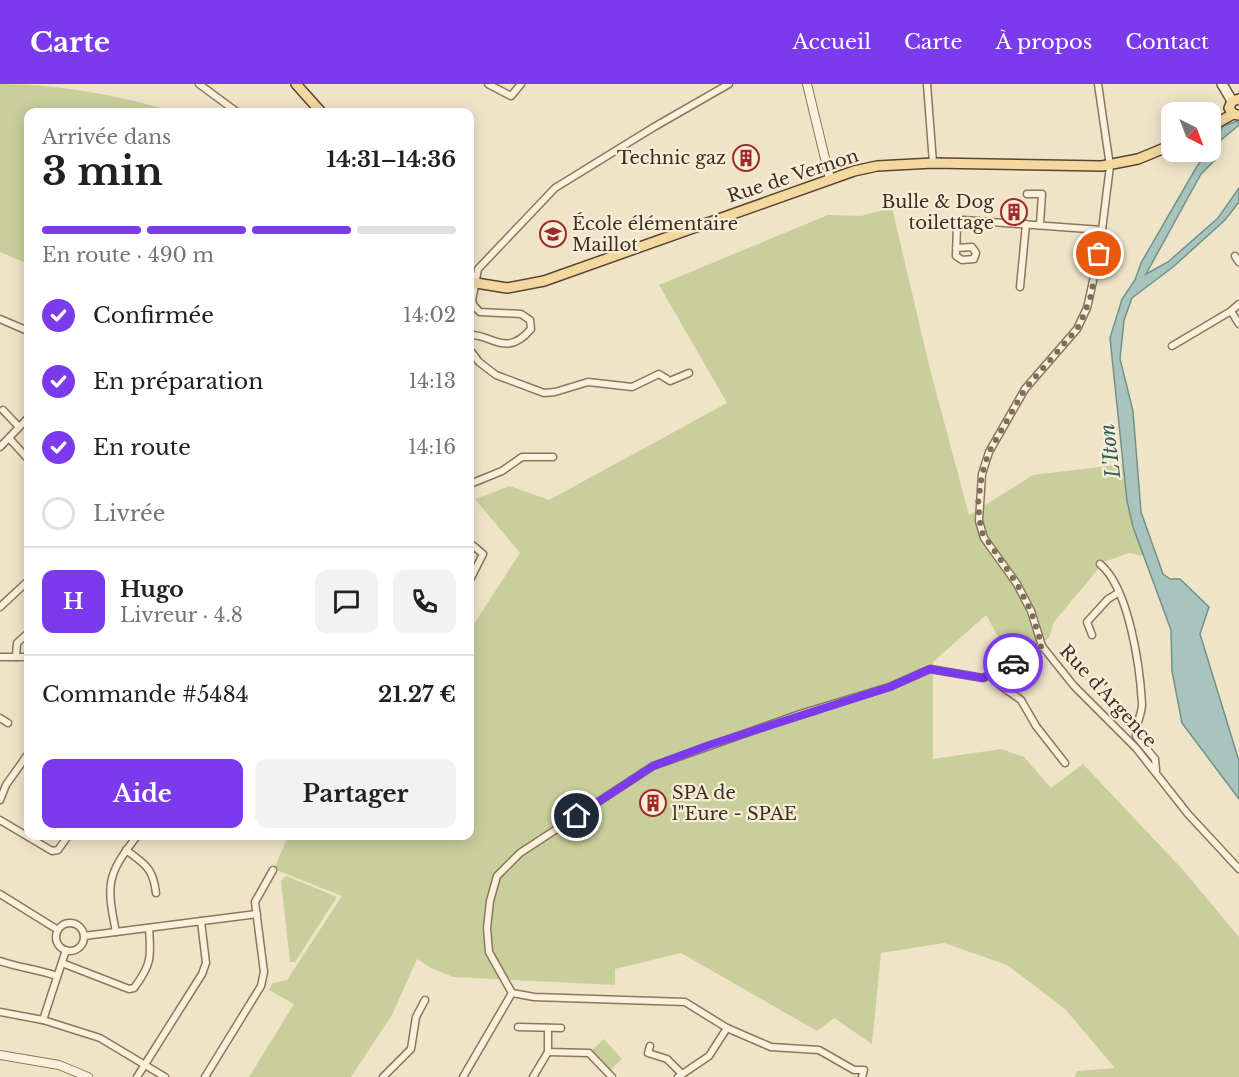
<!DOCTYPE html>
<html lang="fr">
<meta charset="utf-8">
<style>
:root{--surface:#fff;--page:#f2f2f2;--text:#202124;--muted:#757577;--line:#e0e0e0;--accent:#7c3aed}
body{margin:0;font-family:"Libre Baskerville",serif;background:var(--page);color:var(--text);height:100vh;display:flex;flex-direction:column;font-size:22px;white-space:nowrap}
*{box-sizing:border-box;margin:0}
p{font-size:20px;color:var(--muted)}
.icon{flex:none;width:33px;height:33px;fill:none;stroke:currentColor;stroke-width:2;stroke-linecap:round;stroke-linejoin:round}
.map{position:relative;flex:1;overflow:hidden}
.sheet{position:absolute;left:24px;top:24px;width:450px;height:732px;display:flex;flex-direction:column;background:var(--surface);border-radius:12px;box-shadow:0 3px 15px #0003}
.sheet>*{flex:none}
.needle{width:39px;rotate:138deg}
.fabs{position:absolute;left:1161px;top:18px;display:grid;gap:12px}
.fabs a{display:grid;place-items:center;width:60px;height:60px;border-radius:12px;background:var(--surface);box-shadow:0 3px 15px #0003;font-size:30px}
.pin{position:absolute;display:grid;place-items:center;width:51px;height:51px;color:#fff;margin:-26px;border:3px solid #fff;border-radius:50%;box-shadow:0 2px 6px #0007}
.courier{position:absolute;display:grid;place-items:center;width:60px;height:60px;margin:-30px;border:4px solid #7c3aed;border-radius:50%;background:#fff;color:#222;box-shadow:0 2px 8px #0007}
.overview em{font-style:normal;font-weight:700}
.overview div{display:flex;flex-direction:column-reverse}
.overview{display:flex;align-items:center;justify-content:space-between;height:102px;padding:0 18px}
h1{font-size:39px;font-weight:700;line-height:45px}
.bar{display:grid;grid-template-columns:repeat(4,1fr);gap:9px 6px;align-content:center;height:72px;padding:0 18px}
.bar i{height:8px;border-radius:4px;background:var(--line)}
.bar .current{background:var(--accent)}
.bar p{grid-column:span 4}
.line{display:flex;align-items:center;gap:15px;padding:0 18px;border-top:2px solid var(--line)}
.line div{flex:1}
.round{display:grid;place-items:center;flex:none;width:63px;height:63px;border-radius:12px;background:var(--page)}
ol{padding:0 18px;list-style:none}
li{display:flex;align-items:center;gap:18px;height:66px}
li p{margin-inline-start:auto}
li .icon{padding:6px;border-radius:50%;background:var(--accent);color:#fff;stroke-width:4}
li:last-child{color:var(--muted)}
li i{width:33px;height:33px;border:3px solid var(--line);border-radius:50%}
.cta{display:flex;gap:12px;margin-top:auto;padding:12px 18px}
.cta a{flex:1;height:69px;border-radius:12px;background:var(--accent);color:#fff;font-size:24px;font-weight:700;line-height:69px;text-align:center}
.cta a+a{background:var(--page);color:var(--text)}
header{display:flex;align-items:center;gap:36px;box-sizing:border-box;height:84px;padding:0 30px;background:var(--accent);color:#fff}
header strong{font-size:28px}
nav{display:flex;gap:33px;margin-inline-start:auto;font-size:21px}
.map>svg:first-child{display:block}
.green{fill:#c9cf9b}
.water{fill:#a9c4bc;stroke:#6f938a;stroke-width:1.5}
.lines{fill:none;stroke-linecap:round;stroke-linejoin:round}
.minor-casing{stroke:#8d765c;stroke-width:9}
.tertiary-casing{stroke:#8d765c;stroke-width:10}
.secondary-casing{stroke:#6f573f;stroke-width:12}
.primary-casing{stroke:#5b4430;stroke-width:12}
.minor{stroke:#faf1dc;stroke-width:6}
.tertiary{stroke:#faf1dc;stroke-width:8}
.secondary{stroke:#faf1dc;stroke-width:9}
.primary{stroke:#f3d9a0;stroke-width:9}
.done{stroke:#7c6e5b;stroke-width:6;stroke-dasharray:0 10.8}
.route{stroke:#7c3aed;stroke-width:8}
.labels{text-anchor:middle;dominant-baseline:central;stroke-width:4.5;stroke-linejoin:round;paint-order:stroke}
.poi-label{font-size:18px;fill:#3d2e20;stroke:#f7eed8;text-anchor:end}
.street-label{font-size:18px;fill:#3d2e20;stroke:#f7eed8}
.water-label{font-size:20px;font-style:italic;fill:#2f5d5a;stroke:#f7eed8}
</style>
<header>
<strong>Carte</strong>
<nav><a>Accueil</a><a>Carte</a><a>À propos</a><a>Contact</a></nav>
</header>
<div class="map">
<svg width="1239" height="993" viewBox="0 0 1239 993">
<rect width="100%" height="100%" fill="#f0e4c8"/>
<g class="green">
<path d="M0,0C60,0 118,11 175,28H28V180L0,168Z"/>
<polygon points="892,124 930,285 969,431 1033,391 1124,380 1143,472 1129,469 1104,478 1054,538 1049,554 1012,578 986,531 933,578 933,675 1001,665 1024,673 1051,704 1083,680 1184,787 1239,853 1239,993 1075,993 1077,987 1115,984 1065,925 1007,881 944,859 881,869 872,960 834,934 817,947 681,869 615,885 615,901 453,893 431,884 417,875 392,931 351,993 249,993 294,920 269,906 273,899 287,896 342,812 274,785 288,752 470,752 470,546 520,469 475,415 510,402 549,416 727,319 659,201 828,131 861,132"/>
<polygon points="286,792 337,813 295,878 290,878 281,797"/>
<polygon points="604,955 622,975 610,986 592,966"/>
</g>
<polygon class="water" points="1238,37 1239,41 1221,56 1215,76 1201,90 1146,190 1168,178 1218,134 1239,104 1239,118 1225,136 1173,183 1132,214 1124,236 1120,275 1133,327 1141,428 1163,490 1170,495 1180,495 1209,523 1200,550 1239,677 1239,715 1182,639 1172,587 1171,546 1133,443 1127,417 1110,254 1122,215 1135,196 1141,179 1196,84 1206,69 1209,70 1216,62 1213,59 1223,42"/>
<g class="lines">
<defs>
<g id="minor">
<polyline points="199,0 237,28"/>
<polyline points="488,0 511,12 521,0"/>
<polyline points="927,0 933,79"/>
<polyline points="1098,0 1110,82 1099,170 1087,224 1077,245 1025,305 989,368 982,390 979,437 984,454 1017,500 1031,527 1042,562 1074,602 1136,664 1188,730 1239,785"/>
<polyline points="1027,110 1042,110 1040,140"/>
<polyline points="956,164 972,163 976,169 974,175 962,176 956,172 957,141 963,136 1102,146"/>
<polyline points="1235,172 1239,178"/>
<polyline points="1020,203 1026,140"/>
<polyline points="1239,220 1231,227 1239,240"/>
<polyline points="0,235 28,247"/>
<path d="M470,251C490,249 506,275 531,245L530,236L521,230L480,228L474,222L472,217L478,185L555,104L654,43L729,0"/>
<polyline points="1172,262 1231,227"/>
<polyline points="470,266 479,278 496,291 544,309 555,308 588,298 632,303 659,290 670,297 689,289"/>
<polyline points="3,326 19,343"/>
<polyline points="9,354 28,375"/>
<polyline points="0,363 28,334"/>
<polyline points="470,400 502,387 522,373 553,373"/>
<polyline points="470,459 483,470 470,496"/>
<path d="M1100,480C1129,504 1140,583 1142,620C1142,631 1135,641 1136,652L1155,675L1156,686"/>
<polyline points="0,523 28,497"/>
<polyline points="1092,551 1087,538 1108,515 1118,509"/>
<polyline points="0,573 28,573"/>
<polyline points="16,573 17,559 28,549"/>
<polyline points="993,591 1001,602 1021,616 1036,642 1065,679"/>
<polyline points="0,634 8,639"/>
<polyline points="0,716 6,701 28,670"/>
<polyline points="0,736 52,767 58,766 68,752"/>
<path d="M126,766C146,781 153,784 156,809"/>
<polyline points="0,810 58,846"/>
<circle cx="70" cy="853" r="14"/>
<path d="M116,848C106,799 107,791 137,752"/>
<polyline points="84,852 257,830"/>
<path d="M0,877C20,884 37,885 57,892"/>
<path d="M62,879L129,905L134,904C152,880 151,873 149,844"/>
<polyline points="512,909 534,913 685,918 727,944 771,963 819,966 854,986 864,986 862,993"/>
<polyline points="0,928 43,936 100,954 165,993"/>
<polyline points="43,936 66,866"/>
<polyline points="518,943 561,944"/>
<polyline points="650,962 648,969 667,975 682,990"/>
<polyline points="548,968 589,969 612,993"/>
<polyline points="548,968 548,944"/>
<polyline points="137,993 202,890 206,879 201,837"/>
<polyline points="205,993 261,902 264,888 255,818 273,786"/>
<polyline points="383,993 411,965 416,933 425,916"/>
<polyline points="463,993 512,909 489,868 487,844 490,817 497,792 520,769 653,682 800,630 889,603 930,585 983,594 1042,562"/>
<polyline points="533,993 548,968"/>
<polyline points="678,993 709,972 727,944"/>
</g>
<g id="tertiary">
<polyline points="807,0 830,95"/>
<polyline points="0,971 59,981 88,993"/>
</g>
<polyline id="secondary" points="1222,0 1232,17"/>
<g id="primary">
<polyline points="296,0 321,28"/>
<polyline points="1239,15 1232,17 1229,24 1233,30 1239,31"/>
<polyline points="1210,43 1233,30"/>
<polyline points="470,198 507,204 544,197 854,87 877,82 933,79 1102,82 1138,75 1172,61"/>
</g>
</defs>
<use href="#minor" class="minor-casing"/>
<use href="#tertiary" class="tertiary-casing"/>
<use href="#secondary" class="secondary-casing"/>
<use href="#primary" class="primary-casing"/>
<use href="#minor" class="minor"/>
<use href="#tertiary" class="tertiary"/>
<use href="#secondary" class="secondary"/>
<use href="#primary" class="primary"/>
</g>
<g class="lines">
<polyline class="done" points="1013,579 1042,562 1031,527 1017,500 981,447 978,420 982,390 989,368 1025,305 1077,245 1082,235 1090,215 1099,170"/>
<polyline class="route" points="577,732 653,682 709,661 890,603 930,585 983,594 1013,579"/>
</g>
<defs>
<symbol id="building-ring" viewBox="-11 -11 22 22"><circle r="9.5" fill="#f7eed8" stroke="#9e2a2b" stroke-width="1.5"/><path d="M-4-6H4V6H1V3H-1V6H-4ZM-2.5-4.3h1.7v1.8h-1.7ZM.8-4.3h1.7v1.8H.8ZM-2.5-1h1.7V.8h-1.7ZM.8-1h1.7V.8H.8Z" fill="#9e2a2b"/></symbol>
<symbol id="school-ring" viewBox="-11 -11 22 22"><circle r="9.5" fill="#f7eed8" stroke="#9e2a2b" stroke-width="1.5"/><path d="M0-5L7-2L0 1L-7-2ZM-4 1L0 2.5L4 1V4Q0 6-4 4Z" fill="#9e2a2b"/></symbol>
</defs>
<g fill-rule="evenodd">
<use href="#building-ring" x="731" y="59" width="30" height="30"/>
<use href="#building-ring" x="999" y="113" width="30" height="30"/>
<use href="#school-ring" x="538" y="135" width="30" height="30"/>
<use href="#building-ring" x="638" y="704" width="30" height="30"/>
</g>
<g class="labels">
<g class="poi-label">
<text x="726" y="74">Technic gaz</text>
<text x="994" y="118">Bulle &amp; Dog<tspan x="994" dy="21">toilettage</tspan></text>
<text x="572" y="140" text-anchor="start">École élémentaire<tspan x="572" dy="21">Maillot</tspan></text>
<text x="672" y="709" text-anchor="start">SPA de<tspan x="672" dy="21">l"Eure - SPAE</tspan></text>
</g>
<g class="street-label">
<text transform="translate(793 92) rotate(-18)">Rue de Vernon</text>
<text transform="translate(1108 612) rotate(47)">Rue d'Argence</text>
</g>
<g class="water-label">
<text transform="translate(1110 367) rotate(-97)">L'Iton</text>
</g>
</g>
</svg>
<div class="fabs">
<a><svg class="needle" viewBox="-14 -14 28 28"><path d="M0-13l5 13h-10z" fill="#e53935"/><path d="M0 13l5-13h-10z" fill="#757577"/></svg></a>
</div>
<div class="pin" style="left:1099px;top:170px;background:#ea580c"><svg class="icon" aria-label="bag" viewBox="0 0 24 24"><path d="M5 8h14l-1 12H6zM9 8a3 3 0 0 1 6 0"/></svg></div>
<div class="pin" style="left:577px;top:732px;background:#1f2937"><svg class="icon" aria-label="home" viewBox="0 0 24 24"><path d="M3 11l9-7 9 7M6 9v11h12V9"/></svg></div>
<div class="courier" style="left:1013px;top:579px"><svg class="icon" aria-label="car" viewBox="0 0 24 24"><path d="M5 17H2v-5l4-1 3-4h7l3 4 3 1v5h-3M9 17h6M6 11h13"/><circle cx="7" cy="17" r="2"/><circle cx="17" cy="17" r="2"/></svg></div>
<section class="sheet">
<div class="overview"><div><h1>3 min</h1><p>Arrivée dans</p></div><em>14:31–14:36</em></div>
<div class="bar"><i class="current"></i><i class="current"></i><i class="current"></i><i></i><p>En route · 490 m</p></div>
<ol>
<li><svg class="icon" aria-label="check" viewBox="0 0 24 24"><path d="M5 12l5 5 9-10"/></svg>Confirmée<p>14:02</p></li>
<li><svg class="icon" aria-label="check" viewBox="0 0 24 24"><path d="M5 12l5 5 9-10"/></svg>En préparation<p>14:13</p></li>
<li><svg class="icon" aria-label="check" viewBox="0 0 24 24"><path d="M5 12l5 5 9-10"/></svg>En route<p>14:16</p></li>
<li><i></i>Livrée</li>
</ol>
<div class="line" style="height:108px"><b class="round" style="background:var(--accent);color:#fff">H</b><div><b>Hugo</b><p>Livreur · 4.8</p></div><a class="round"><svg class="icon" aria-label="chat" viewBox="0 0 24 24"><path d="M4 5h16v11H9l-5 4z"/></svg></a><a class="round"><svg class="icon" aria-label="phone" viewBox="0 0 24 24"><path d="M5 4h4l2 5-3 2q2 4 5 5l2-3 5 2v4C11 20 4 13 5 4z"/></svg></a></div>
<div class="line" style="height:78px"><div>Commande #5484</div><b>21.27 €</b></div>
<div class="cta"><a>Aide</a><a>Partager</a></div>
</section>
</div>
